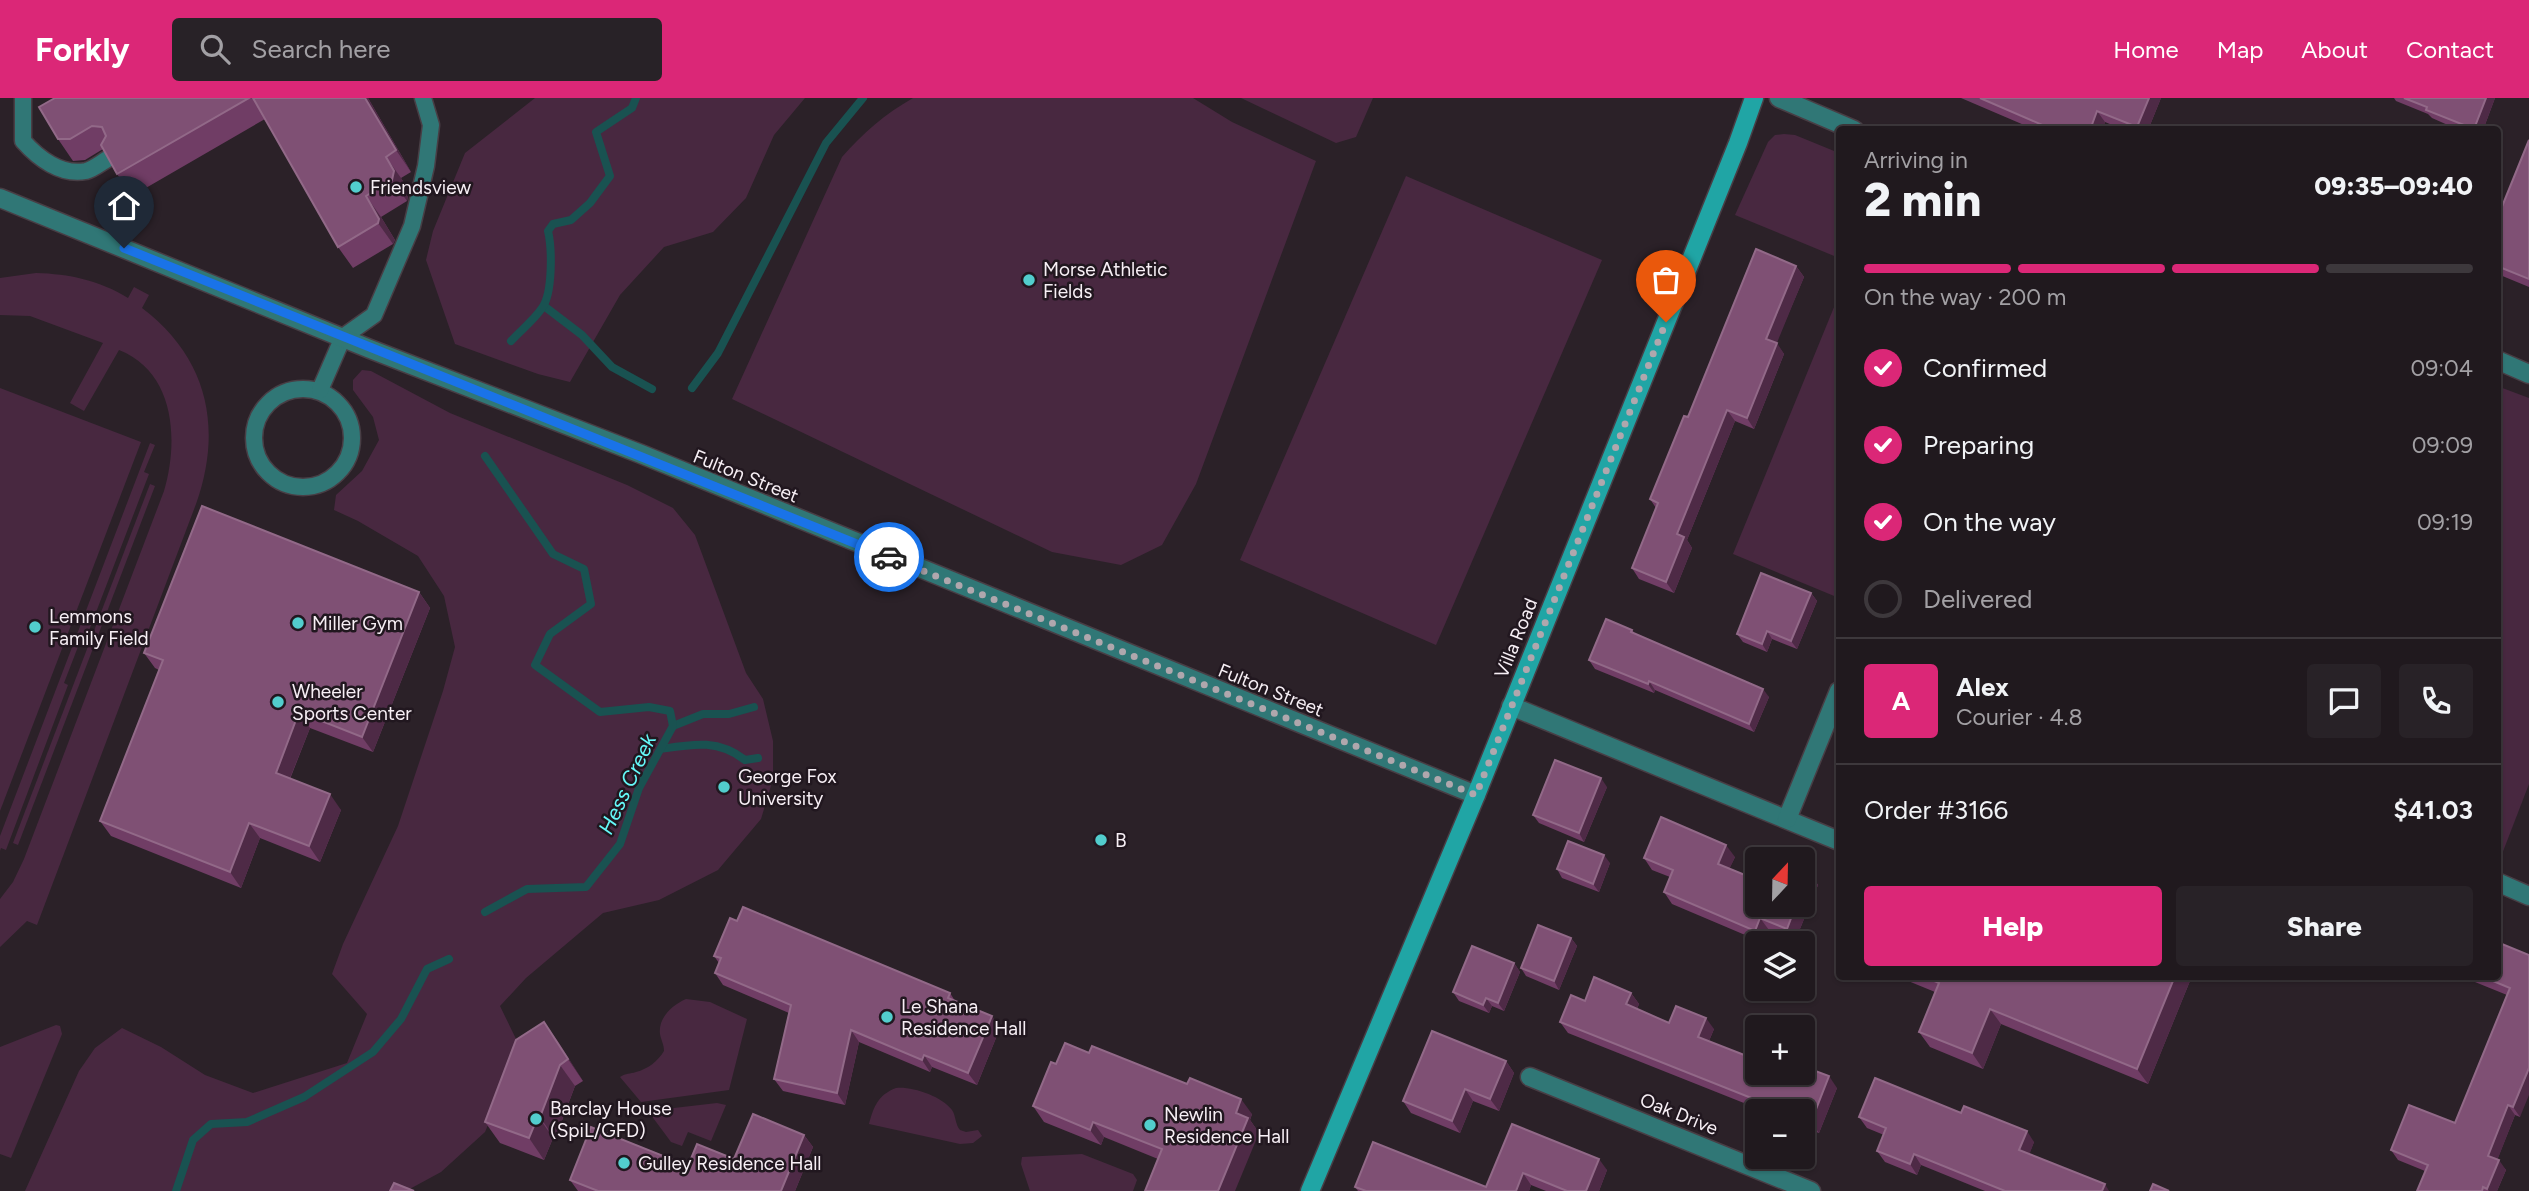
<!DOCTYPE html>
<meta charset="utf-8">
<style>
:root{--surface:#20191e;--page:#282227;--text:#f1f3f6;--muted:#a2a0a4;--line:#3d383c;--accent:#db2777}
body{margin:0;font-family:Figtree,sans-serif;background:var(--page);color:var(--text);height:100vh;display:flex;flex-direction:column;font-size:26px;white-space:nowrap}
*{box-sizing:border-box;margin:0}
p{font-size:23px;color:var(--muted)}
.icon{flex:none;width:38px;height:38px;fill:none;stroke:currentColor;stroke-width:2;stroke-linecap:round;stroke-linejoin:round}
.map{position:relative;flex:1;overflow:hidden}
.panel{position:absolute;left:1836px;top:28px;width:665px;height:854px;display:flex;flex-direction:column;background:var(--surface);border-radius:7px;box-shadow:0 2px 5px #0004,0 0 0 2px var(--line)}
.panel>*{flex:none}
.needle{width:46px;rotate:22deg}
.buttons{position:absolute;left:1745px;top:749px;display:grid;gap:14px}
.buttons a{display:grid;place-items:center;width:70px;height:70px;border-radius:7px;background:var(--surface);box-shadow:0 2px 5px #0004,0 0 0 2px var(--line);font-size:35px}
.pin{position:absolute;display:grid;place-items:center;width:60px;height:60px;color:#fff;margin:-72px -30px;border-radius:50% 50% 50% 0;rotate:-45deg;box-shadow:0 0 7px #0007}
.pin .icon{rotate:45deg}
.courier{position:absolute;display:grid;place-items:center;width:70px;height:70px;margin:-35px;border:5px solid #1a73e8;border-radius:50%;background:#fff;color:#222;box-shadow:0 2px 9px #0007}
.head em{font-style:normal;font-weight:800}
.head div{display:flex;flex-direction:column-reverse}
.head{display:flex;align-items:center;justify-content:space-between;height:119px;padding:0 28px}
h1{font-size:46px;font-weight:800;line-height:52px}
.bar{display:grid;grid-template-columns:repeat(4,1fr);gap:10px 7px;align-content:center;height:84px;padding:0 28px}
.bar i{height:9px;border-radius:5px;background:var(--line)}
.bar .current{background:var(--accent)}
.bar p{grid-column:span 4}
.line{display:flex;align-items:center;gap:18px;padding:0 28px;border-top:2px solid var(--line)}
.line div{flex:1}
.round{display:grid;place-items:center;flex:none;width:74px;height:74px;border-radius:7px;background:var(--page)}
ol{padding:0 28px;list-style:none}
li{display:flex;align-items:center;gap:21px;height:77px}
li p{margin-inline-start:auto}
li .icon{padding:7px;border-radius:50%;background:var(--accent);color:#fff;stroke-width:4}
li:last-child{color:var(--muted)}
li i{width:38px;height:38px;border:4px solid var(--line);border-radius:50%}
.primary-button{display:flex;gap:14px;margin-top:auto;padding:14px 28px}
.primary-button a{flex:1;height:80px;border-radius:7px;background:var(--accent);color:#fff;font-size:28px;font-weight:800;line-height:80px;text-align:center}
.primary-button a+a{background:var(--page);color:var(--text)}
header{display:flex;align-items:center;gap:42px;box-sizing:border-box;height:98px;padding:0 35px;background:var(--accent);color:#fff}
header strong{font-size:33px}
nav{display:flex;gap:38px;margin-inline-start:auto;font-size:24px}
.search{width:490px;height:63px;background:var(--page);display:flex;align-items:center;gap:18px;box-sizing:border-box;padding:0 24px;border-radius:7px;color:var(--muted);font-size:26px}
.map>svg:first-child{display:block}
.green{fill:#482840}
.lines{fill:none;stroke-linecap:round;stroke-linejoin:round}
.stream{stroke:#195251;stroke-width:8}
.service-casing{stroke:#483e45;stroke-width:19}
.minor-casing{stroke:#483e45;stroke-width:21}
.tertiary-casing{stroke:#483e45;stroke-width:21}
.secondary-casing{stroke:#483e45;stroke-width:21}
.service{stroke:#307776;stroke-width:16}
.minor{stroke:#307776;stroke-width:18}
.tertiary{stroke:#307776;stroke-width:18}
.secondary{stroke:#20a5a5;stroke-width:18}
.wall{fill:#703d65}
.shaded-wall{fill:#4e2a46}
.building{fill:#7f5074;stroke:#926988;stroke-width:2}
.done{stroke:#b0a7ad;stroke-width:7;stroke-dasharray:0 12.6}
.route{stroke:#1a73e8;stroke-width:9}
.poi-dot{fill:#52cdcd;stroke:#21171f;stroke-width:2.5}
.labels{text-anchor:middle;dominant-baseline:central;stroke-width:5;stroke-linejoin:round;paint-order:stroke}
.poi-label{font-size:19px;fill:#f7eff5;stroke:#21171f;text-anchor:start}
.street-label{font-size:19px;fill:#f7eff5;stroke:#21171f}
.water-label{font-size:21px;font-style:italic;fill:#65fafa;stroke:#21171f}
</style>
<header>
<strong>Forkly</strong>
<div class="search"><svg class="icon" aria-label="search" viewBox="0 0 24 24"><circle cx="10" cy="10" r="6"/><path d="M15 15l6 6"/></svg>Search here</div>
<nav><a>Home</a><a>Map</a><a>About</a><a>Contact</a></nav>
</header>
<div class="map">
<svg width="2529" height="1093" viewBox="0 0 2529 1093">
<rect width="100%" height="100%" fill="#2b2128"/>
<g class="green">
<polygon points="535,0 805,0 774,37 746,100 713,134 664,149 620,197 570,284 538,276 455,246 426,162 433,133 465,55"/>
<path d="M913,0H1193L1232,24L1316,63L1196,386L1162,447L1121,467L1052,454L732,301L842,59C863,35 885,16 913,0Z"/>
<polygon points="1241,0 1373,0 1356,39 1336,45"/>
<polygon points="1784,36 1795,37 1839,55 1839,160 1735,117 1768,44 1775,37"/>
<polygon points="1406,78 1602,162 1436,547 1240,462"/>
<path d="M36,175C69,176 99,182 128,200L134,189L149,197L142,210C208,260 223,330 196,406L37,827L27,823L0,849V801L13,784L24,761L164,393C179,342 175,274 119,252L84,313L70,305L103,245L30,218L0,217V180Z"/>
<polygon points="1839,197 1839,500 1733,456"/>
<polygon points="362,272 371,273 450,315 627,387 673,410 695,437 746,575 763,601 773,643 773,681 761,721 718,772 659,802 603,815 526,880 500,908 517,943 518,955 485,1034 441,1074 406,1093 25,1093 79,973 95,950 122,930 161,949 205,977 253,995 347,965 367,916 332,876 343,846 398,728 443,593 455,549 444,498 418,458 358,423 334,412 336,397 362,373 379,342 373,319 353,292 353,282"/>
<polygon points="2497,288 2529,300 2529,686 2497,769"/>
<polygon points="0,290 141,344 0,713"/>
<polygon points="150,345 155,347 144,374 149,376 85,543 81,541 64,585 68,587 6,752 1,750 0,753 0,738"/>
<polygon points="150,386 155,388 18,747 13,745"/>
<path d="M686,901L710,904L747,921L729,992L641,1004L620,979C626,975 630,976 636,974C648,971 658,963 664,953C664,946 661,942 660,936C658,920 672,907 686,901Z"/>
<polygon points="56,927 60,928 62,936 11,1060 0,1056 0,949"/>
<path d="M896,990C911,988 942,998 952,1012C956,1018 955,1026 960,1032L966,1034L978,1032L982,1038L973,1045L960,1046L869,1026C874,1008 878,997 896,990Z"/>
<polygon points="717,1005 726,1007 711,1043 688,1034 682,1048 671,1044 648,1013"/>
<polygon points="1082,1056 1133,1076 1137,1082 1133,1093 1030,1093 1021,1066 1022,1059"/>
</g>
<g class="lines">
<g class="stream">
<polyline points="544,208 582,237 612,269 652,291"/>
<path d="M511,243C521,232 534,222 542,210C553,195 552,150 548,133L553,126L571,122L590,105L610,78L596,34L632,10L636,0"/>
<polyline points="692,290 718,255 826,45 863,0"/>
<polyline points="673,628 703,616 729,616 754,609"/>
<path d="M661,651C693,646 718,641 745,662L758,660"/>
<polyline points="485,814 527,791 586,789 620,746 639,690 673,628 670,613 649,609 600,614 535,567 550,536 591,506 584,471 553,456 485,358"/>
<polyline points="176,1093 193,1042 211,1026 247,1024 304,999 373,954 401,921 427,871 449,861"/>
</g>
<defs>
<g id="service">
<path d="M23,0V43C38,60 61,78 86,73C94,71 103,63 111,59"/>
<circle cx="303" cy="340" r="49"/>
<polyline points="320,292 343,239 374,217 412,128 426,68 431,27 423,0"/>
</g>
<g id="minor">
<polyline points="1511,608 1839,743"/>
<polyline points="1787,721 1839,593"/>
<polyline points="2497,784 2529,798"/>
<polyline points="1530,979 1811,1093"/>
</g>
<g id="tertiary">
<polyline points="1779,0 1854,32"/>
<polyline points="0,100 370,251 641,356 1476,697"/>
<polyline points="2497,262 2529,276"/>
</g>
<polyline id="secondary" points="1310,1093 1476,697 1738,45 1754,0"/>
</defs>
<use href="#service" class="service-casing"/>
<use href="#minor" class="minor-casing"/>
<use href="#tertiary" class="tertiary-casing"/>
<use href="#secondary" class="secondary-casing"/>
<use href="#service" class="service"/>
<use href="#minor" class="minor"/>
<use href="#tertiary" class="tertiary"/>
<use href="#secondary" class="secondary"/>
</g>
<g class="wall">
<polygon points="55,0 368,0 411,74 401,80 409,94 407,103 381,119 395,142 393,146 353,170 338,149 265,21 132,98 117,76 103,51 85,62 73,63 58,41"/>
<polygon points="1961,0 2161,0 2148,32 2124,32 2105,24 2102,32 2036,32"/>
<polygon points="2394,0 2495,0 2483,32 2459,32 2432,20 2428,16 2396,3"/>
<polygon points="2529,42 2529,189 2500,177 2497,184 2497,115 2499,116"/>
<polygon points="1796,168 1804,179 1776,245 1784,256 1754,331 1735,323 1687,442 1692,450 1674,495 1639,481 1632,470 1656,410 1650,401 1688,319"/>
<polygon points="419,494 430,510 373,654 310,630 290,681 341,712 320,764 260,740 241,790 111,738 100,723 159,572 155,570 144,555"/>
<polygon points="1811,495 1817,503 1797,551 1772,541 1767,554 1743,544 1737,536"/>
<polygon points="1632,532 1635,536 1769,599 1754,634 1655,592 1654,595 1595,571 1589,562"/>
<polygon points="1607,689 1584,744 1539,725 1533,717"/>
<polygon points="1735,759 1729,771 1757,807 1810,775 1818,787 1795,843 1769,832 1764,845 1672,806 1664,794 1670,779 1652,772 1644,760"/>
<polygon points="1610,765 1599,794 1562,780 1557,771"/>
<polygon points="737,823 950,895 955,903 1000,930 977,987 932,969 930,974 859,944 845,1007 783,993 774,981 789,915 723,887 715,875 719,865 714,858"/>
<polygon points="1571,840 1577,848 1559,892 1526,878 1521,870"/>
<polygon points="2529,857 2520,1019 2515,1017 2497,1062 2506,1072 2497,1093 2417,1093 2425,1073 2398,1062 2391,1052 2455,1025 2507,897 2475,884 2472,878 2497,878"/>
<polygon points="1514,865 1520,874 1504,913 1492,908 1489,915 1459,903 1453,894"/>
<polygon points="1896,878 2192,878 2148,986 2001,926 1983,971 1930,949 1919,934 1935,894"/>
<polygon points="1631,895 1639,906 1637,911 1669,925 1714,931 1709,943 1757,975 1837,990 1819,1035 1802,1029 1802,1013 1764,1013 1568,935 1560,924 1585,903"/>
<polygon points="544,924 583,983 575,988 555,1041 553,1040 544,1062 500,1045 485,1024"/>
<polygon points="1506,963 1514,975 1499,1013 1473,1003 1460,1035 1411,1015 1403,1003"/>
<polygon points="1056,966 1252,1016 1250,1022 1259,1035 1158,1061 1104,1039 1101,1047 1044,1024 1033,1008"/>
<polygon points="1961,1015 2034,1044 2029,1056 2109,1093 1985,1093 1921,1067 1917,1077 1885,1064 1877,1053 1884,1037 1867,1030 1859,1019"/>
<polygon points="1512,1026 1607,1072 1599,1093 1546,1093 1531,1087 1529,1093 1358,1093 1355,1089 1486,1089"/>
<polygon points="804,1037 813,1049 795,1093 578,1093 570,1082 688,1068 734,1061"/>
</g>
<g class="shaded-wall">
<polygon points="365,0 368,0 411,74 396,52"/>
<polygon points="2149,0 2161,0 2148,32 2139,32 2137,29"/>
<polygon points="2486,0 2495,0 2483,32 2474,31"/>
<polygon points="2097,13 2105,24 2102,32 2090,32"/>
<polygon points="386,59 401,80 409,94 407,103 392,82"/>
<polygon points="366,98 381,119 395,142 393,146 378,125"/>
<polygon points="1796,168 1804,179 1774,252 1766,241"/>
<polygon points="1777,245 1784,256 1754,331 1747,320"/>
<polygon points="1727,312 1735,323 1687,442 1692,450 1674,495 1666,484 1677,436"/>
<polygon points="419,494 430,510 373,654 362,639"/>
<polygon points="1811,495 1817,503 1797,551 1791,543"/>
<polygon points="1767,533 1772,541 1767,554 1762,546"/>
<polygon points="1649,583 1655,592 1654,595 1648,586"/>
<polygon points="1763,591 1769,599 1754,634 1749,626"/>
<polygon points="299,614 310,630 286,690 276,675"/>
<polygon points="1601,680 1607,689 1584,744 1579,735"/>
<polygon points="330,696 341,712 320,764 309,748"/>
<polygon points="249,725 260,740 241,790 230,774"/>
<polygon points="1726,747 1735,759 1726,778 1718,766"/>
<polygon points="1604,757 1610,765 1599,794 1593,786"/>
<polygon points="1810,775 1818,787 1795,843 1787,831 1796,807 1802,807 1802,792"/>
<polygon points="1760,820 1769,832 1764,845 1755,833"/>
<polygon points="1571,840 1577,848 1559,892 1554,883"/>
<polygon points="1514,865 1520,874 1504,913 1498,905"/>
<polygon points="2175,878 2192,878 2148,986 2137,971"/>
<polygon points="1631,895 1639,906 1634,917 1626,906"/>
<polygon points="1486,900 1492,908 1489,915 1483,907"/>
<polygon points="1990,911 2001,926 1983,971 1972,955"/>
<polygon points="992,918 1000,930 977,987 968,975"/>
<polygon points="1706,920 1714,931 1706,950 1698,939"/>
<polygon points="544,924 559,945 583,983 568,961"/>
<polygon points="851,932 859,944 845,1007 837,995"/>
<polygon points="924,957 932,969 930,974 922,962"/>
<polygon points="1506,963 1514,975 1499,1013 1490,1001"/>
<polygon points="560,967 575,988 555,1041 540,1019"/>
<polygon points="2529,970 2529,997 2520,1019 2513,1009"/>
<polygon points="1829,978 1837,990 1819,1035 1811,1024"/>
<polygon points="1465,991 1473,1003 1460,1035 1452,1023"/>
<polygon points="1241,1001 1252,1016 1250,1022 1259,1035 1235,1093 1218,1093 1236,1015"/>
<polygon points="2508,1007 2515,1017 2495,1068 2488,1058"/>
<polygon points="538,1018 553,1040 544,1062 529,1040"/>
<polygon points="1093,1024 1104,1039 1101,1047 1090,1032"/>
<polygon points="2027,1033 2034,1044 2027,1063 2019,1052"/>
<polygon points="804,1037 813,1049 795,1093 781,1093"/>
<polygon points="1914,1056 1921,1067 1917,1077 1910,1066"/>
<polygon points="1599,1061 1607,1072 1599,1093 1586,1093"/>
<polygon points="2499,1062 2506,1072 2497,1093 2489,1093 2487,1091"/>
<polygon points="1523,1075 1531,1087 1529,1093 1516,1093"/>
<polygon points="2105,1086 2109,1093 2102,1093"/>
</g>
<g class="building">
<polygon points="55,0 249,0 117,76 101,47 106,38 102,29 92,28 70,41 58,41 39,9"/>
<polygon points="253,0 365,0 396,52 386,59 394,73 392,82 366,98 379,121 378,125 338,149"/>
<polygon points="1980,0 2149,0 2137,29 2097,13 2090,32 2054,32"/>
<polygon points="2404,0 2486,0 2474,31 2426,12 2427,9"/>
<polygon points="2529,42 2529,181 2497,168 2497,115 2499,116"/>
<polygon points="1756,151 1796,168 1766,241 1777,245 1747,320 1727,312 1677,436 1684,439 1666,484 1632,470 1658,405 1650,401 1684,318 1688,319"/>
<polygon points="202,408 419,494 362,639 299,614 276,675 330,696 309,748 249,725 230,774 100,723 163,562 144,555"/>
<polygon points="1761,475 1811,495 1791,543 1767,533 1762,546 1737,536"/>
<polygon points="1606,521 1632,532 1631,534 1763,591 1749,626 1649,583 1648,586 1589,562"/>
<polygon points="1555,662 1601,680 1579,735 1533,717"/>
<polygon points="1661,719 1726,747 1718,766 1757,782 1757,807 1796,807 1787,831 1760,820 1755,833 1664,794 1673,772 1644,760"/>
<polygon points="1568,743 1604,757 1593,786 1557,771"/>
<polygon points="1802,772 1810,775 1802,792"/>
<polygon points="743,809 950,895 948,900 992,918 968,975 924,957 922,962 851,932 837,995 774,981 791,907 715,875 721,860 714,858 730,820 737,823"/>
<polygon points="1538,827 1571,840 1554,883 1521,870"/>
<polygon points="2497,844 2529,857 2529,970 2513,1009 2508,1007 2488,1058 2499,1062 2487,1091 2483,1089 2482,1093 2417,1093 2428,1067 2391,1052 2409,1007 2455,1025 2510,890 2481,878 2497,878"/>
<polygon points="1472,848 1514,865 1498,905 1486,900 1483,907 1453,894"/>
<polygon points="1923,878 2175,878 2137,971 1990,911 1972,955 1919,934 1939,885"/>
<polygon points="1594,879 1631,895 1626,906 1669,925 1676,908 1706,920 1698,939 1757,962 1757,975 1802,975 1802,968 1829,978 1811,1024 1802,1021 1802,1013 1784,1013 1560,924 1571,897 1585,903"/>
<polygon points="544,924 568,961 560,967 540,1019 538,1018 529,1040 485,1024 516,942"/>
<polygon points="1432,933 1506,963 1490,1001 1465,991 1452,1023 1403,1003"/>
<polygon points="1065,945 1089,955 1092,948 1187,986 1190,980 1241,1001 1236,1015 1248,1020 1218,1093 1145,1093 1162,1051 1093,1024 1090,1032 1033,1008 1051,964 1056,966"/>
<polygon points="1875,980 1961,1015 1964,1008 2027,1033 2019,1052 2105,1086 2102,1093 2005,1093 1914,1056 1910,1066 1877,1053 1886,1030 1859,1019"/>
<polygon points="753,1016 804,1037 781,1093 598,1093 570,1082 591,1029 688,1068 697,1046 734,1061"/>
<polygon points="1512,1026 1599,1061 1586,1093 1567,1093 1523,1075 1516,1093 1366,1093 1355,1089 1373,1044 1486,1089"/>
<polygon points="394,1085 414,1093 390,1093"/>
<polygon points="2153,1086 2169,1093 2150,1093"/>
</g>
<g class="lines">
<polyline class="done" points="889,459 1476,697 1666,224"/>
<path class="route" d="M124,150C379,253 634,355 889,459"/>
</g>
<g class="poi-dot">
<circle cx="356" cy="89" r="7"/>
<circle cx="1029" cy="182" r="7"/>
<circle cx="298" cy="525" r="7"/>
<circle cx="35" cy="529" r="7"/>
<circle cx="278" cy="604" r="7"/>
<circle cx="724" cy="689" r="7"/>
<circle cx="1101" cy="742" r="7"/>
<circle cx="887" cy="919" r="7"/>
<circle cx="536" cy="1021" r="7"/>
<circle cx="1150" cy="1027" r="7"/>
<circle cx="624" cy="1065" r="7"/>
</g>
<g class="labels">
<g class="poi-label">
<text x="370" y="89">Friendsview</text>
<text x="1043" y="171">Morse Athletic<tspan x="1043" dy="22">Fields</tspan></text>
<text x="49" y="518">Lemmons<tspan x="49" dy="22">Family Field</tspan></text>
<text x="312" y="525">Miller Gym</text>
<text x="292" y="593">Wheeler<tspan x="292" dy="22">Sports Center</tspan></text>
<text x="738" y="678">George Fox<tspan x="738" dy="22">University</tspan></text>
<text x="1115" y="742">B</text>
<text x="901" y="908">Le Shana<tspan x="901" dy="22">Residence Hall</tspan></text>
<text x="550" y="1010">Barclay House<tspan x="550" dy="22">(SpiL/GFD)</tspan></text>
<text x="1164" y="1016">Newlin<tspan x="1164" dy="22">Residence Hall</tspan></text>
<text x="638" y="1065">Gulley Residence Hall</text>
</g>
<g class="street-label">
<text transform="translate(746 378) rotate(22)">Fulton Street</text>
<text transform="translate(1516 540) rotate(-68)">Villa Road</text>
<text transform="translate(1271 592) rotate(22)">Fulton Street</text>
<text transform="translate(1679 1016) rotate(22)">Oak Drive</text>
</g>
<g class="water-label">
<text transform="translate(627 686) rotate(-65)">Hess Creek</text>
</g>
</g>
</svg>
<div class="buttons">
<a><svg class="needle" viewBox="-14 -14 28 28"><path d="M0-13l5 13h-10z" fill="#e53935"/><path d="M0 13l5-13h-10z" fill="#a2a0a4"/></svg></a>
<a><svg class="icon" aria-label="layers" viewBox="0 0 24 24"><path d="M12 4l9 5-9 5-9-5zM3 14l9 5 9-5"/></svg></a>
<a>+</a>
<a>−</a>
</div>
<div class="pin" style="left:1666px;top:224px;background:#ea580c"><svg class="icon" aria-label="bag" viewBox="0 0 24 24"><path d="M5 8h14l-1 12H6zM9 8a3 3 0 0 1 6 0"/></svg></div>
<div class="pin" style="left:124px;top:150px;background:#1f2937"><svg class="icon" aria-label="home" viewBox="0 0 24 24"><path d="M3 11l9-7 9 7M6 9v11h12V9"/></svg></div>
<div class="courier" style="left:889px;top:459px"><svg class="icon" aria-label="car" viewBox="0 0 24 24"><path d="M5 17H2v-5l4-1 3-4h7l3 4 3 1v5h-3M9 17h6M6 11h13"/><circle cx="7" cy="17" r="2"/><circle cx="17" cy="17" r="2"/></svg></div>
<section class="panel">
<div class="head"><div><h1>2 min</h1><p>Arriving in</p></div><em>09:35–09:40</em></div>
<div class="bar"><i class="current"></i><i class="current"></i><i class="current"></i><i></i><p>On the way · 200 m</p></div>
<ol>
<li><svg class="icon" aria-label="check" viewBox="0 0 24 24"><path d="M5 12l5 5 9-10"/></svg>Confirmed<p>09:04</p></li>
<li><svg class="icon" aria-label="check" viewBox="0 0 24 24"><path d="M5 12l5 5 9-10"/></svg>Preparing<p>09:09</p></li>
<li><svg class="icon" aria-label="check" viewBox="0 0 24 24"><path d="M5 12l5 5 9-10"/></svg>On the way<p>09:19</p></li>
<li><i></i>Delivered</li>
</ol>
<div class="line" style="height:126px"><b class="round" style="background:var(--accent);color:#fff">A</b><div><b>Alex</b><p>Courier · 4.8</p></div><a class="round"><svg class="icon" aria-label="chat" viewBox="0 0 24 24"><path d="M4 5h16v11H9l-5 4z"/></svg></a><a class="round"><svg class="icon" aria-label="phone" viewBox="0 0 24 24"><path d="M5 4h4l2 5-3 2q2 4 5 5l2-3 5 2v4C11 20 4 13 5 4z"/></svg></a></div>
<div class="line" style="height:91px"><div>Order #3166</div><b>$41.03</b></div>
<div class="primary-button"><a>Help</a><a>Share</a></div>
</section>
</div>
